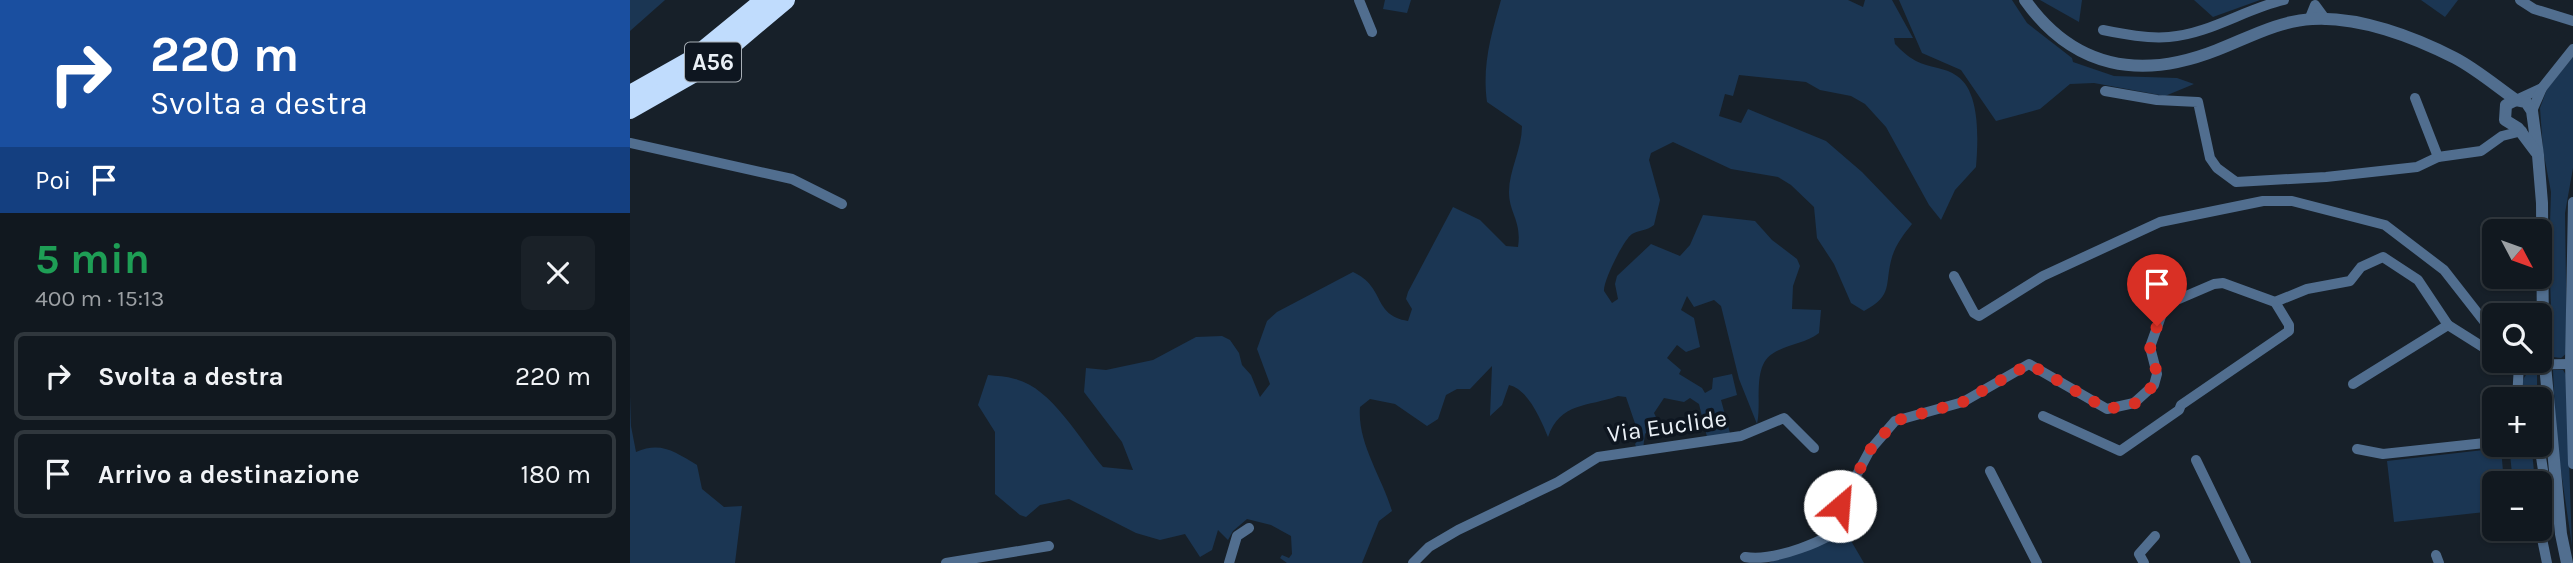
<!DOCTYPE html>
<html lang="it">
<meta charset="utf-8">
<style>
:root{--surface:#11181f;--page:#1a2128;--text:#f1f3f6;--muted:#9ca0a4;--line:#30373d}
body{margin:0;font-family:Karla,sans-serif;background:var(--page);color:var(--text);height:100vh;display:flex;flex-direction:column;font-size:26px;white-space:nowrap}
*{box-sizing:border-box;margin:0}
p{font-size:23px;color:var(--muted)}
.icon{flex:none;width:38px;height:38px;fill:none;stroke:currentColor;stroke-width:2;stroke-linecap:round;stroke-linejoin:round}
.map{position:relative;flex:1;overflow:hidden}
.drawer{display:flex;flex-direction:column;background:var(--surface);width:630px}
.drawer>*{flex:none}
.top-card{background:#1a4fa0;color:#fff;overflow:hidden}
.needle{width:46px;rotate:131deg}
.tools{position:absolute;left:1852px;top:219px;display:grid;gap:14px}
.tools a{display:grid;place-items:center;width:70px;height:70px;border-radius:10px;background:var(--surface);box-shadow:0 2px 5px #0004,0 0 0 2px var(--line);font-size:35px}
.pin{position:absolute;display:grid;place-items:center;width:60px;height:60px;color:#fff;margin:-72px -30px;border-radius:50% 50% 50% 0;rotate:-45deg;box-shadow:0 0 7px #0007}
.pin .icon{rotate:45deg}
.me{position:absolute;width:77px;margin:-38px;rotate:27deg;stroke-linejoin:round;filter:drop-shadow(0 0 5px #0008)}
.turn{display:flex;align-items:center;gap:24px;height:147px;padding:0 35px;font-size:32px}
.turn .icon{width:91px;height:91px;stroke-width:2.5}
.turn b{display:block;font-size:49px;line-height:60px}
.then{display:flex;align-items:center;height:66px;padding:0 35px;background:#0003;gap:14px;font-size:26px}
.round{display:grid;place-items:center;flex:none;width:74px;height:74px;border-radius:10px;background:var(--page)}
.summary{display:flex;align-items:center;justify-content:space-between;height:119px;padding:0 35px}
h1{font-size:42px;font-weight:700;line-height:52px;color:#1e9e55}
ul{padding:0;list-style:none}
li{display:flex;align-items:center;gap:21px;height:88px;margin:0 14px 10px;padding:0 21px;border:4px solid var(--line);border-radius:10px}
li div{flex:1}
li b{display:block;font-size:26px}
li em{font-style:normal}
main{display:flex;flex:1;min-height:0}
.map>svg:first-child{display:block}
</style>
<main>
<section class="drawer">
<div class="top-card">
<div class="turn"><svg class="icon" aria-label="right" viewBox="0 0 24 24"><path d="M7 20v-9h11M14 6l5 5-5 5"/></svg><div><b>220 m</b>Svolta a destra</div></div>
<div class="then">Poi<svg class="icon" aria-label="arrive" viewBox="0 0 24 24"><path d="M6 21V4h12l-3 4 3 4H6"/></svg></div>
</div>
<div class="summary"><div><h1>5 min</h1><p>400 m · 15:13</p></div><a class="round"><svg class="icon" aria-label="close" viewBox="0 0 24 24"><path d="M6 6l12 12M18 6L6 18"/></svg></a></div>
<ul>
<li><svg class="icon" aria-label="right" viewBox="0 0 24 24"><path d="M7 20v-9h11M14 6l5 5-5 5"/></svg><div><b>Svolta a destra</b></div><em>220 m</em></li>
<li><svg class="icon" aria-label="arrive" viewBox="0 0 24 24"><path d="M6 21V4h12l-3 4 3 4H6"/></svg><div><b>Arrivo a destinazione</b></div><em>180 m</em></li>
</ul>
</section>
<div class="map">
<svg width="1943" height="563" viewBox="0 0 1943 563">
<rect width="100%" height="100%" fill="#172029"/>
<g fill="#1b3653">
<polygon points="0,0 35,0 0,31"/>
<polygon points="755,0 781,0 777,13 753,9"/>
<path d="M871,0H1218L1233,7L1235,0H1262L1283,38H1264L1265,44C1271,50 1278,57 1286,61C1299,68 1315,67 1327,76C1351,92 1348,142 1346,167L1325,190L1311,220L1299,205L1256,127L1235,104L1221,96L1190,90L1176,82L1109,75L1103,96L1095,94L1089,116L1111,123L1118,109L1196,141L1232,172L1282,224C1274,234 1266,244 1262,257C1254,285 1264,295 1234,311L1221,303L1204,264L1187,238L1184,207L1161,185L1148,177L1101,169L1043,142L1021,153L1019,160L1030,200L1024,225C1016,231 1009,230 1002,234C994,239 973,281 974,291L982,303L988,299L985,284L987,276L1021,244L1050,256L1060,245L1073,215L1125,221L1142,240L1167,259L1170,266L1163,286L1162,309L1191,310L1189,333C1175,344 1156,344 1142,354C1122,367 1132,404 1127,424L1109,379L1091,306L1084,300L1064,307L1057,296L1051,310L1064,318L1070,347L1056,352L1047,345L1037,358L1051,370L1049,374L1072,388L1075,393L1082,389L1083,378L1102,374L1107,395L1091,400L1100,433L1077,437L1069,404L1060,398L1054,402L1034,398L1024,413L1027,419L1015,434L1013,449H1007L1005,444L1010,438L996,397L988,396C958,407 930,402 918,437C911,420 898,389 879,385L872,405L860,416L862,366L840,389H827L816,395L808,419L797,426L765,404L740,399L730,407C727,443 752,477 762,511L749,521L732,563H657L650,558L652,555L659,558L662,554L661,536L641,525L617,519L603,531L598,540L588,530L582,550L570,557L555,534L530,540L506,533L439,499L410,505L396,517L390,515L365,494V432L348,405L358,375C367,376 376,376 385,379C421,387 450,440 473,467L503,470L492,442L454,392L456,368L476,370L523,360L566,337L592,336L600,340L609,353L612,365L621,375L630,397L640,384L627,349L637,321L647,312L723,272C756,287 742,315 778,321L782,309L776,299L778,292L823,207L850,220L876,246L888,247C892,221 879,213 879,192C879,170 892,149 892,126L857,102C852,66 861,35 871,0Z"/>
<polygon points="1269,0 1382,0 1397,23 1442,58 1443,62 1484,76 1547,78 1564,84 1535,96 1464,83 1440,84 1410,109 1366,121 1331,70 1292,53"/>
<polygon points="1410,0 1452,0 1449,22"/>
<polygon points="1564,0 1630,0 1583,17"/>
<polygon points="1791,0 1828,0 1815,17"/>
<polygon points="1943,57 1943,168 1935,213 1937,353 1931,358 1923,357 1919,255 1921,192 1913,150 1910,108 1917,89"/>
<path d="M1907,370V399H1892C1892,386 1890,372 1907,370Z"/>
<polygon points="1923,370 1933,370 1936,375 1942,546 1926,437"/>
<path d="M0,396L1,426L6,452C31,441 45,452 67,465L72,489L94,507L112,506L105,563H0Z"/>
<polygon points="1871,448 1874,483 1864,483 1864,511 1764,522 1757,461"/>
<polygon points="1902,451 1905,483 1883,483 1880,454"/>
<polygon points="1217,534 1234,563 1138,563"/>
</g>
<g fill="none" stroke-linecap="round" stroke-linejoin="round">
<g stroke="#516e8f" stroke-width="10">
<polyline points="729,0 742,32"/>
<polyline points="1890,0 1904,9 1943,21"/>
<polyline points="1679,20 1685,5 1696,20"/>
<path d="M1473,30C1493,34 1518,39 1539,37C1579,34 1615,9 1654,0"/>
<polyline points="1475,91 1527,100 1568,102 1580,158 1587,168 1606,182 1696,177 1787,167 1808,157"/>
<polyline points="1785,98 1808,157 1851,151 1872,136 1892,131"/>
<polyline points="1886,100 1912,88"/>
<polyline points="1902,111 1912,88 1943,49"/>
<polyline points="0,143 162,179 212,204"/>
<polyline points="1943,202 1940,364 1943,464"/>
<polyline points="1324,276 1344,313 1349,316 1413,276 1530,222 1633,201 1662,201 1755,225 1814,270 1864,334"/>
<polyline points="1878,360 1889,365 1940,364"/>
<polyline points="1723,384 1818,325 1864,354"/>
<polyline points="1887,399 1889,365"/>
<polyline points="1413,416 1490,451 1549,410 1551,405 1659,331 1659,325 1645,302"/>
<polyline points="1909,444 1918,503 1909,520"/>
<polyline points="1727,449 1753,454 1864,442"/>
<polyline points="1566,460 1616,563"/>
<polyline points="1360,471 1407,563"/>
<polyline points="1909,524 1917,563"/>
<polyline points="1806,555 1809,563"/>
<path d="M1115,557C1143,562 1200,541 1219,521V515L1210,506L1240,450L1265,421L1333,402L1399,364L1477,409L1504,403L1524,385L1527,374L1520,347L1535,305L1584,284L1593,283L1645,302L1677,289L1720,281L1731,267L1753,257L1788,280L1818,325"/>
<polyline points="316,563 419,546"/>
<polyline points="599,563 607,536 619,528"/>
<polyline points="783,563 799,547 828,530 928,482 968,457 1111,436 1154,418 1184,448"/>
<polyline points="1514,563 1509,554 1525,536"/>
</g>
<g stroke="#516e8f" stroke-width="12">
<path d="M1395,0C1444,69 1511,80 1587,50C1618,38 1648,21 1682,19C1729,16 1784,37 1825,58C1846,69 1866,86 1886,100L1896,102L1902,111L1908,155L1912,203L1913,344L1931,534L1937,563"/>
<polyline points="1886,100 1876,105 1875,120 1888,128 1906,152"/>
</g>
<g stroke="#c0dcfd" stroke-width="18">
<polyline points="0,94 62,59 134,0"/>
<polyline points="0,110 79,65 156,0"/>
</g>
</g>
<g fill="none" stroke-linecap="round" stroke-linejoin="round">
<polyline stroke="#d93025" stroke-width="12" stroke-dasharray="0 21.6" points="1210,506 1240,450 1265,421 1333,402 1399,364 1477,409 1504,404 1524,385 1527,374 1520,347 1527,326"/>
</g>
<g text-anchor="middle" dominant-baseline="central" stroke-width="7" stroke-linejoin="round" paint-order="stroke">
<rect fill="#0e1620" stroke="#a8afb6" stroke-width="2" x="55" y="42.5" width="56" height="39" rx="5"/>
<g font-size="23" font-weight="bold" fill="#eaf0f6">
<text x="83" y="62">A56</text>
</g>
<g font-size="24" fill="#eaf0f6" stroke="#0e1620">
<text transform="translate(1037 426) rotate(-8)">Via Euclide</text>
</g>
</g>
</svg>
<div class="tools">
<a><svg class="needle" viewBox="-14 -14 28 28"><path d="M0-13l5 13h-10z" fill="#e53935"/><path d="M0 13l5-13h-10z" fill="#9ca0a4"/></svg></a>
<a><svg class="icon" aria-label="search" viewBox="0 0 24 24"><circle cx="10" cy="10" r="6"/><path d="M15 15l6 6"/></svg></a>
<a>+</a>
<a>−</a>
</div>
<div class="pin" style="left:1527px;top:326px;background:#d93025"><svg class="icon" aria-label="arrive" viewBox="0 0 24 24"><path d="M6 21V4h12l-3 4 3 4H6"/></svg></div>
<svg class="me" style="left:1210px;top:506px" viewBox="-20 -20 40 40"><circle r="19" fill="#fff"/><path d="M0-13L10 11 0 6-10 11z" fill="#d93025"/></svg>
</div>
</main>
